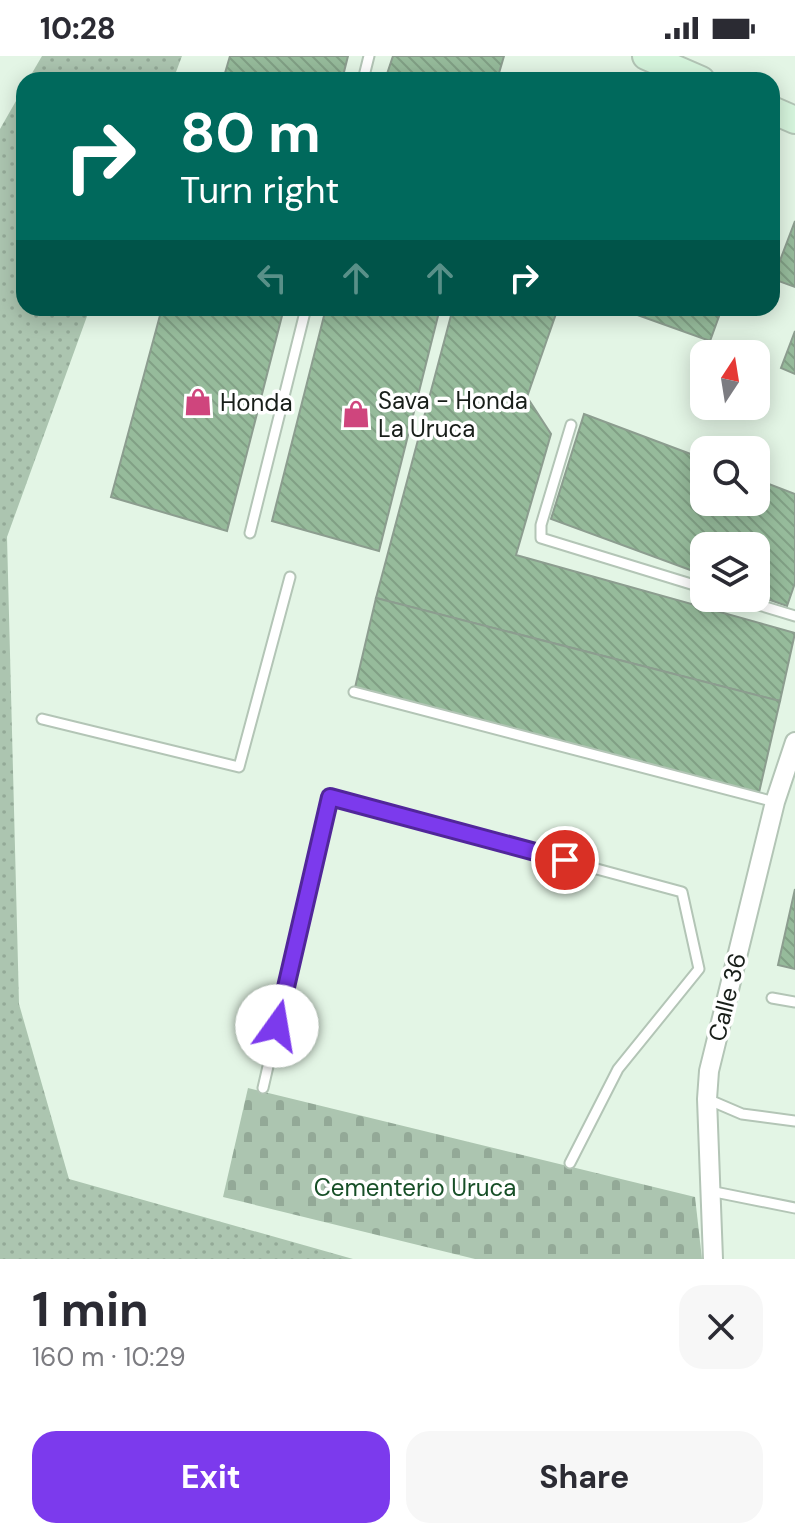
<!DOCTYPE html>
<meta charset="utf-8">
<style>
:root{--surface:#fff;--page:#f7f7f7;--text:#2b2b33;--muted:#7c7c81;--accent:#7c3aed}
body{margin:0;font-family:"DM Sans",sans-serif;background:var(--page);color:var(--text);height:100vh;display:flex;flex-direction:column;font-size:30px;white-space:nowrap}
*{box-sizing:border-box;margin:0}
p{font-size:26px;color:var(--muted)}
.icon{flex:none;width:44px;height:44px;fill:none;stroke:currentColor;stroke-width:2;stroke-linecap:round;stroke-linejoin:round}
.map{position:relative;height:1203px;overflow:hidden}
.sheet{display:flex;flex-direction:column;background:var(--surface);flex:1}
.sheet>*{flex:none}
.banner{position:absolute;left:16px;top:16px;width:764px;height:244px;border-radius:24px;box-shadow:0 4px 20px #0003;background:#00695c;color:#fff;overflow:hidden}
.needle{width:52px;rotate:12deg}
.tools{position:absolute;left:690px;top:284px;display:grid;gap:16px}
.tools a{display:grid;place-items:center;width:80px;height:80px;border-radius:16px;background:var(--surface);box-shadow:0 4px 20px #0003;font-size:40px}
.pin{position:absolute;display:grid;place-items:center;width:68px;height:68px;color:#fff;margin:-34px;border:4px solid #fff;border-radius:50%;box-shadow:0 2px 8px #0007}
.me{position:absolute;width:88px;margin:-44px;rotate:13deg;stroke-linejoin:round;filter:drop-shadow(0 0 6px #0008)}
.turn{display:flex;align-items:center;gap:28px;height:168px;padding:0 32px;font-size:36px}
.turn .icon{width:104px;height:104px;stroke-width:2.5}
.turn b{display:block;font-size:56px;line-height:68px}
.lanes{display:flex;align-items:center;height:76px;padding:0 32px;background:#0003;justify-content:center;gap:40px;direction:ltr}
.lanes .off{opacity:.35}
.round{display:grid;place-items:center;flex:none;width:84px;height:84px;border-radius:24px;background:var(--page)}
.overview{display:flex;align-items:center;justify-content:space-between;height:136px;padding:0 32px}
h1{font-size:48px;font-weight:700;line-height:60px}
.cta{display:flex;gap:16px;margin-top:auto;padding:16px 32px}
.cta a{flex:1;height:92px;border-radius:24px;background:var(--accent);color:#fff;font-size:32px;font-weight:700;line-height:92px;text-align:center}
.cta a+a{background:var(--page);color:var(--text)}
.status{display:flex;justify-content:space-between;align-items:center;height:56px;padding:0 40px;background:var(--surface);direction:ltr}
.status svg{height:22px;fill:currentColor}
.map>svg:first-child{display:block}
</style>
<div class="status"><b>10:28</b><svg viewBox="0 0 49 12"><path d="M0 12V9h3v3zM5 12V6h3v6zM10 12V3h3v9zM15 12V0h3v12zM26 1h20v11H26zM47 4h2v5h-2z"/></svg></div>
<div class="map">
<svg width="795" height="1203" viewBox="0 0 795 1203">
<defs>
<pattern id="grass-dots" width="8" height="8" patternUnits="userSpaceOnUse" patternTransform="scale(2)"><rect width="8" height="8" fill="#acc5b0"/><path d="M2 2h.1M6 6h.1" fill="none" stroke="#93a997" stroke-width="1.8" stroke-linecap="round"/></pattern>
<pattern id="cemetery-stones" width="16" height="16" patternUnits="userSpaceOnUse" patternTransform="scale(2)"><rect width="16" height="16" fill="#acc5b0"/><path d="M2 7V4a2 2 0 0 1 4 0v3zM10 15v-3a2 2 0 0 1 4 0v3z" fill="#93a997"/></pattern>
<pattern id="building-back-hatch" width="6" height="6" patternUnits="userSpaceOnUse" patternTransform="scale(2)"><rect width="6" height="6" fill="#96bb9b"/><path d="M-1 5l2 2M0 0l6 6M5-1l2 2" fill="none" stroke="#81a085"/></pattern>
</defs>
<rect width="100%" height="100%" fill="#e3f5e5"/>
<g fill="url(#grass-dots)">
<polygon points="42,0 182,0 173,24 28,24"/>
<polygon points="24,31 24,252 90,252 7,481 19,948 69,1123 353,1203 0,1203 0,73"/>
</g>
<polygon fill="url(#cemetery-stones)" points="248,1032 695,1141 702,1203 475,1203 223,1141"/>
<g fill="url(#building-back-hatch)" stroke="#8c9d8f" stroke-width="2">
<polygon points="230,0 348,0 342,24 223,24"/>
<polygon points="393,0 504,0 497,24 385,24"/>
<polygon points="795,165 795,231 773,223"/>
<polygon points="162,252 284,252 227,475 111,441"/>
<polygon points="326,252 440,252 379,495 272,465"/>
<polygon points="453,252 558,252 527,341 551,378 516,499 795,577 780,645 376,542"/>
<polygon points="618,252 722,252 710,285"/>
<polygon points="795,275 795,318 781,312"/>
<polygon points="584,358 704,403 704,446 756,446 756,423 795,438 795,527 787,550 756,539 756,490 704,490 704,519 551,463"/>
<polygon points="376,542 780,645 758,741 354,636"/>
<polygon points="795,833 795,913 778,909"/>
</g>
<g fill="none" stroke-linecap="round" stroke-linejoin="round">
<defs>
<g id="lane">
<polyline points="363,24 369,0"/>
<polyline points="571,369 541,469 541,482 704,532"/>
<polyline points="250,477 306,252"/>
<polyline points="736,542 795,560"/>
<polyline points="354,636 775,746"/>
<polyline points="42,663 239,711 290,521"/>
<polyline points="772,942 795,946"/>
<polyline points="263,1032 330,741 682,836 699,913 618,1013 570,1107"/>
<polyline points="707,1043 742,1058 795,1065"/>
<polyline points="710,1135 795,1152"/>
</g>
<polyline id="street" points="713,1203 707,1043 709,1015 775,746 795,686"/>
<g id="secondary">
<polyline points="646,0 701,24"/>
<polyline points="772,54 795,64"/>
</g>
</defs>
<use href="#lane" stroke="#b3c5b6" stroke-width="13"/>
<use href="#street" stroke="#b3c5b6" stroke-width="22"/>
<use href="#secondary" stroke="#b3c5b6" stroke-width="30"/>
<use href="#lane" stroke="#fff" stroke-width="9"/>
<use href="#street" stroke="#fff" stroke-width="18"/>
<use href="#secondary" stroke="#d6f5dd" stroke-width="26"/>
</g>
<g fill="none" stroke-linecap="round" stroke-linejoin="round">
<defs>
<polyline id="route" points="277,970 330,741 565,804"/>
</defs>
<use href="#route" stroke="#51269a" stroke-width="20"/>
<use href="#route" stroke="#7c3aed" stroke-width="14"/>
</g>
<defs>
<symbol id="shop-bare" viewBox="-9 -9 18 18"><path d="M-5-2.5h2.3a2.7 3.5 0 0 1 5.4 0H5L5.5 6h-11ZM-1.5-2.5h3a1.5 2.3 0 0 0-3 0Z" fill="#cf457d" stroke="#fff" stroke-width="2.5" paint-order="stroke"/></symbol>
</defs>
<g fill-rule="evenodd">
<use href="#shop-bare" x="178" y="326" width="40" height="40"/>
<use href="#shop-bare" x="336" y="338" width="40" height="40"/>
</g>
<g text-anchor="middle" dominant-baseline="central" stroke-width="7" stroke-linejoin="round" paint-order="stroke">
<g font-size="24" fill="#181e19" stroke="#fff" text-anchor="start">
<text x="378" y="344">Sava - Honda<tspan x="378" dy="28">La Uruca</tspan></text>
<text x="220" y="346">Honda</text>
</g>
<g font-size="24" fill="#181e19" stroke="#fff">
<text transform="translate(727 941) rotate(-76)">Calle 36</text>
</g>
<g font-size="24" fill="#174f27" stroke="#fff">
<text x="415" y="1131">Cementerio Uruca</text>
</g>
</g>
</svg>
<div class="tools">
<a><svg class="needle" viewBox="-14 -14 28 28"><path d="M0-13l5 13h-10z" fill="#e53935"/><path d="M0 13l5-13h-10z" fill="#7c7c81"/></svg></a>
<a><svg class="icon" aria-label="search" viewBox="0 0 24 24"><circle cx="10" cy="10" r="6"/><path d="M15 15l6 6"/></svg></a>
<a><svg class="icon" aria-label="layers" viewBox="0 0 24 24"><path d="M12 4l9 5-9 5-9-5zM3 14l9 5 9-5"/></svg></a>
</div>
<div class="pin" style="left:565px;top:804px;background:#d93025"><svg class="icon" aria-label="arrive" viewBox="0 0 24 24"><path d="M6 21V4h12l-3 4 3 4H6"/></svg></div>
<svg class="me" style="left:277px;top:970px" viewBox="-20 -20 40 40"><circle r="19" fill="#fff"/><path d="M0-13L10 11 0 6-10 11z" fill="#7c3aed"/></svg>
<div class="banner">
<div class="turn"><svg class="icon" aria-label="right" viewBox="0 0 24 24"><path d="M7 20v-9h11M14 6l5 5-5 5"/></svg><div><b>80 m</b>Turn right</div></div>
<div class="lanes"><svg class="icon off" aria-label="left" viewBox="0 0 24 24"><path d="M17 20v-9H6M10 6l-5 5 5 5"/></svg><svg class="icon off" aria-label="ahead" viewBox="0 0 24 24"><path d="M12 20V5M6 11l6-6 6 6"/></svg><svg class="icon off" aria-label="ahead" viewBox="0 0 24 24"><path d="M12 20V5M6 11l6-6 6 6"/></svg><svg class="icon" aria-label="right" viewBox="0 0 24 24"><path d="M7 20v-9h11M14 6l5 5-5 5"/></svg></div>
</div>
</div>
<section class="sheet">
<div class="overview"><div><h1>1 min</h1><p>160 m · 10:29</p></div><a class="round"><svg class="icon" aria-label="close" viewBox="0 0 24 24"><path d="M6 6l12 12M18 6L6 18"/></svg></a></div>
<div class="cta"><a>Exit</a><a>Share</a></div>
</section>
